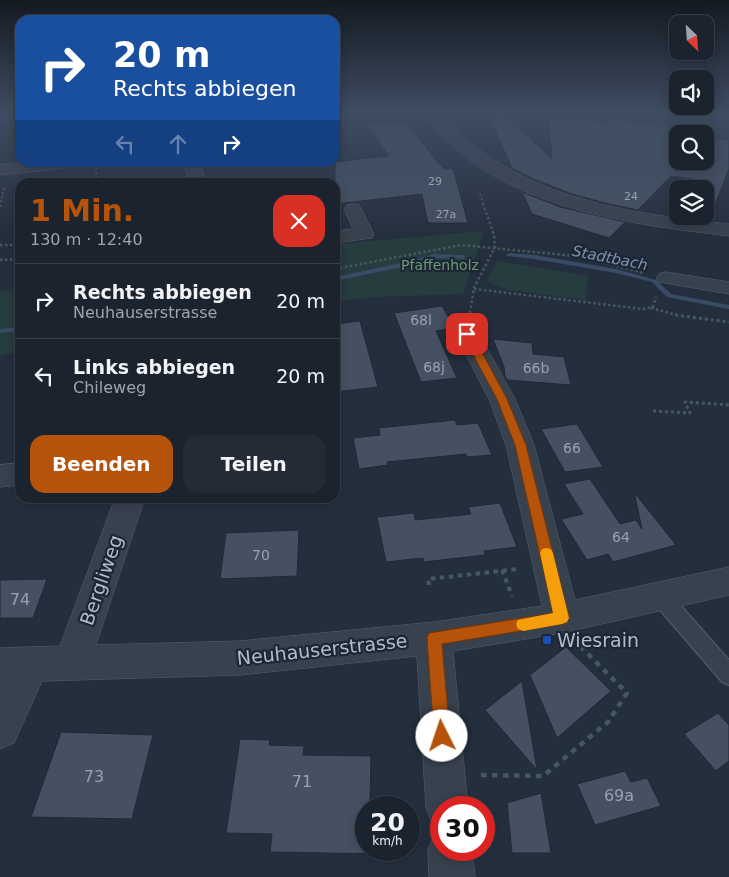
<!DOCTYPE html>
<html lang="de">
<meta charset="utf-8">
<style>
:root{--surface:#1b232e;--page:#242b36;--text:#f1f3f6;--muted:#a0a4aa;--line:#39404a;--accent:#b45309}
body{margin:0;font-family:"DejaVu Sans",sans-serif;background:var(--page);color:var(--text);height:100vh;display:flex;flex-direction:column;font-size:19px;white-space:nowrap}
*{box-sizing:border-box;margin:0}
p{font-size:16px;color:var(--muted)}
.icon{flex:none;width:28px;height:28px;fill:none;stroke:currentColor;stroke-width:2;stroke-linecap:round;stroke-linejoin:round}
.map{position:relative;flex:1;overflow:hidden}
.details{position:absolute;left:15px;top:178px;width:325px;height:325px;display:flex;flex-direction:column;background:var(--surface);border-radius:15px;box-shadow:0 2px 12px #0003,0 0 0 1px var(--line)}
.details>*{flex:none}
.hud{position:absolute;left:15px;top:15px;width:325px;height:152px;border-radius:15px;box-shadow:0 2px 12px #0003,0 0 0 1px var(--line);background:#1a4fa0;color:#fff;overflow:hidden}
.needle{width:32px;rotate:155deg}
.fabs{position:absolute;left:669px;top:15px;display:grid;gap:10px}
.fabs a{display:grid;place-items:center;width:45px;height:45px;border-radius:10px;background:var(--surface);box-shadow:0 2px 12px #0003,0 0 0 1px var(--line);font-size:25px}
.speed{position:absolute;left:355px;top:796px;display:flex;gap:10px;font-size:25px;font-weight:700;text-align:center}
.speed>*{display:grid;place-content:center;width:65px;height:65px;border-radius:50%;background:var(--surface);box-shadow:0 2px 12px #0003,0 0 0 1px var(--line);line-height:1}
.speed small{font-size:12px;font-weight:400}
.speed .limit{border:8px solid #d22;background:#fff;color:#111}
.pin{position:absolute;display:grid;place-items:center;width:42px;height:42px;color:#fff;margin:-21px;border-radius:10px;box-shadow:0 2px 8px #0006}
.me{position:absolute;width:55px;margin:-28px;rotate:356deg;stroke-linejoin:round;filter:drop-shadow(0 0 4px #0008)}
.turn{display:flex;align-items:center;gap:18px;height:105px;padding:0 15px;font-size:22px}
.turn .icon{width:65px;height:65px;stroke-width:2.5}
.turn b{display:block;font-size:35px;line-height:42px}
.lanes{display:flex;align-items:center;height:48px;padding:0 15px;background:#0003;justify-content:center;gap:25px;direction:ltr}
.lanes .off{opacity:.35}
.round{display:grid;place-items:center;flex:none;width:52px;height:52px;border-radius:15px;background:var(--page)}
.headline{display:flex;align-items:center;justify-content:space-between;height:85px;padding:0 15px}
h1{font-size:30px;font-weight:700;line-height:38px;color:var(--accent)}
.action{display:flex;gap:10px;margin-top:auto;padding:10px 15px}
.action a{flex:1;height:58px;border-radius:15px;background:var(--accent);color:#fff;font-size:20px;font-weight:700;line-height:58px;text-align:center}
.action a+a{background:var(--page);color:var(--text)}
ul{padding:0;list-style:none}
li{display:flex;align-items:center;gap:15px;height:75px;padding:0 15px;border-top:1px solid var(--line)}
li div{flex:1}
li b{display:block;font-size:19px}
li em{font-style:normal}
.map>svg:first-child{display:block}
</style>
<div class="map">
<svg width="729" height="877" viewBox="0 0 729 877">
<rect width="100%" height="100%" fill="#242f3e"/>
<g fill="#263c3f">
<polygon points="484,231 463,294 375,297 335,302 335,244"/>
<polygon points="497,261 588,276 586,300 508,290 486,281"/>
<polygon points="20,286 20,351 0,356 0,292"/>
</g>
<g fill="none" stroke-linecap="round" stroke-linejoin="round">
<g fill="#394c67" fill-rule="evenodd">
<polygon points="509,253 534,255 616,269 656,280 671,294 729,305 729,309 667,297 652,282 616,273 534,259 507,256 506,255"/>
<polygon points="434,254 463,255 466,257 463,259 434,258 411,265 335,281 335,277 410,261"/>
<polygon points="20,327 20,331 0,333 0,329"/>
</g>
</g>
<g fill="#455162" stroke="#1f2835">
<polygon points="487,112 502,112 552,159 549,118 609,122 610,119 677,127 683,112 712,112 705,134 678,134 678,161 705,161 705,137 729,140 729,169 709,220 705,219 705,181 671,176 638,210 609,204 572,194 536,180 512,168"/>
<polygon points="404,121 444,169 453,168 468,223 428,223 422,194 335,204 335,162 389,156 367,124"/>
<polygon points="522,192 560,207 625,222 609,238 532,214"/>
<polygon points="442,306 455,328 436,331 457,378 421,382 394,313"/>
<polygon points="360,321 378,387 335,392 335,324"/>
<polygon points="493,339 532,343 533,354 564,357 571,385 507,380 505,376 504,367"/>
<polygon points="455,420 457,425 478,423 492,455 467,457 466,454 387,462 388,465 359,469 353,438 380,435 379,428"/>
<polygon points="577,424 603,467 565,472 541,429"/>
<polygon points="590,479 620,524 636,520 642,529 634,492 676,545 613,562 608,554 587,560 561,519 583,514 564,484"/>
<polygon points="500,503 517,547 484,551 485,555 424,562 423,558 386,562 377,517 414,513 415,520 471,514 468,507"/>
<polygon points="299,530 297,576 220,579 226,533"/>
<polygon points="47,579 33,618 0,618 0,580"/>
<polygon points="566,647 611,691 557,738 530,675"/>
<polygon points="522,681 537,770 485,710"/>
<polygon points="718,713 729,725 729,761 716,771 684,734"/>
<polygon points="61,732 153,735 132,819 31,817"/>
<polygon points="240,739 270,740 269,745 304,746 303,755 371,756 370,806 379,808 366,808 366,850 379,850 379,854 270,852 272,834 226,833"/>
<polygon points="625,771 631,782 647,778 661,806 595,825 577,784"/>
<polygon points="541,793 551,853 512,853 507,803"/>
</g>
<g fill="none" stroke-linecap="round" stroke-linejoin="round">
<defs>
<polygon id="service" points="661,589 668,591 729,660 729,685 722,682 654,603 652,597 654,591"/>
<g id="minor">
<path d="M422,112H437C517,198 618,212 729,224V236C622,223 490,207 422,112Z"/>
<polygon points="25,162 82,162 80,165 74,167 0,175 0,165"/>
<polygon points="184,162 200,162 205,182 189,182"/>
<polygon points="353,204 359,205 374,234 372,238 335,243 335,231 353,229 344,209 347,205"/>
<polygon points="666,272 729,282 729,294 659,282 656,278 659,274"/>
<polygon points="467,327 475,329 479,334 515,399 534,445 575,600 729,567 729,595 562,633 453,651 468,808 441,808 441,827 432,823 426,808 417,656 240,675 42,681 14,743 0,749 0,687 3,682 0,682 0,648 60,646 115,498 145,498 96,645 240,641 434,622 542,606 506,445 489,399 455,334 459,329"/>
<polygon points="20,463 20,485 0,487 0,465"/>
<polygon points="441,831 441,850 472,850 475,877 429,877 428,850 434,834"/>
</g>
</defs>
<use href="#service" stroke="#565f6c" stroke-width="2"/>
<use href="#minor" stroke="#565f6c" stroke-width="1"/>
<g stroke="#44595c" stroke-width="2" stroke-dasharray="2 2" stroke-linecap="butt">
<polyline points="2,116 20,112"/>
<polyline points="0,122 20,121"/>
<polyline points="512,135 512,131 519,129 522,125 514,112"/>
<polyline points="96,168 97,182"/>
<polyline points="480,194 483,202"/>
<polyline points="1,202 4,188"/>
</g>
<g stroke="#44595c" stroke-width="2.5" stroke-dasharray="2.5 2.5" stroke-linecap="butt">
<polyline points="0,207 1,201"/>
<polyline points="0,245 20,245"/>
<polyline points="0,260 20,259"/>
<polyline points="335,269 461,245 576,256 644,273"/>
<polyline points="474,289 643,309 653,307 656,297"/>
<polyline points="651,308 680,316"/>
<polyline points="470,313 474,288 495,247 494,235 482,201"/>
</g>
<g stroke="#44595c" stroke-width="3" stroke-dasharray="3 3" stroke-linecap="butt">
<polyline points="675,315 729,322"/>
<polyline points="653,411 690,413 685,402 729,405"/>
</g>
<g stroke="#44595c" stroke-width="4" stroke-dasharray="4.5 4.5" stroke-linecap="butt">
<polyline points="502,570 512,596"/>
<polyline points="429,585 428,579 519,569"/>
</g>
<polyline stroke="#44595c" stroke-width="4.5" stroke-dasharray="5.5 5.5" stroke-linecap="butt" points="481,775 543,776 608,722 627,693 578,644"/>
<use href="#service" fill="#38414e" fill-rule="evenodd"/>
<use href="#minor" fill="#38414e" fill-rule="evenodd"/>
</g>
<linearGradient id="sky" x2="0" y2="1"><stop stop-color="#141a22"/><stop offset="0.48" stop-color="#3f4d63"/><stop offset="1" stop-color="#3f4d63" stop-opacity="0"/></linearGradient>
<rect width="729" height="235" fill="url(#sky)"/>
<polygon fill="#b45309" stroke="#753606" points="467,331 472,334 507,399 526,445 569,618 567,622 562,624 442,644 450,736 448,741 442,744 436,741 434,736 427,638 429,633 553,613 515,445 497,399 462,334"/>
<polygon fill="#f59e0b" points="546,548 551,549 553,553 569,618 567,622 562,624 523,631 518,629 516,624 518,620 553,613 540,553 542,549"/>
<rect fill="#1a4fb4" stroke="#1d2633" stroke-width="2" x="542" y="635" width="10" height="10" rx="2.5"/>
<g text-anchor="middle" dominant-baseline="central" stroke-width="4.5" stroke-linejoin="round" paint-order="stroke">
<g font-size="11" fill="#98a1af">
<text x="435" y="181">29</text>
<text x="631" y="196">24</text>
<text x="446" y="214">27a</text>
</g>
<g font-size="14" fill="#6b9a76" stroke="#1d2633">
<text x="440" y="265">Pfaffenholz</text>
</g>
<g font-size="14" fill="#98a1af">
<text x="421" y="320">68l</text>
<text x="434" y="367">68j</text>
<text x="536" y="368">66b</text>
<text x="572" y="448">66</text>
<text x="621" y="537">64</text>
<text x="261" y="555">70</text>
</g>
<g font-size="15" font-style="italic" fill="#7c92b1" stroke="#1d2633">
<text transform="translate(610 258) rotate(11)">Stadtbach</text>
</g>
<g font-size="16" fill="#98a1af">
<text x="20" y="599">74</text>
<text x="94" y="776">73</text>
<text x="302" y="781">71</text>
<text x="619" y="795">69a</text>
</g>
<g font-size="19" fill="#b4bcc9" stroke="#1d2633">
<text transform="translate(101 580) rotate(-71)">Bergliweg</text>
<text transform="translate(322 649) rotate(-6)">Neuhauserstrasse</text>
</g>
<g font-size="19" fill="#b4bcc9" stroke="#1d2633" text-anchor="start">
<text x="557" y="640">Wiesrain</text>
</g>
</g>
</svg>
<div class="fabs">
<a><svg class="needle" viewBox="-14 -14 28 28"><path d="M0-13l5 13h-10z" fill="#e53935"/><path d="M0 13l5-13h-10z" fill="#a0a4aa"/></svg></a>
<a><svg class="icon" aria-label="sound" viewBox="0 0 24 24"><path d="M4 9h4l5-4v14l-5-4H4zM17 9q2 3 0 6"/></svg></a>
<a><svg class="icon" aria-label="search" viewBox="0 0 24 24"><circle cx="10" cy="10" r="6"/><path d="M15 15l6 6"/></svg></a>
<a><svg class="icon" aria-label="layers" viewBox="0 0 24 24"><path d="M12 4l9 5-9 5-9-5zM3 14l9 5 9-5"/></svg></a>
</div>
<div class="speed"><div>20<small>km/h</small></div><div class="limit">30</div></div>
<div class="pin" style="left:467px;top:334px;background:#d93025"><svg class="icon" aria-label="arrive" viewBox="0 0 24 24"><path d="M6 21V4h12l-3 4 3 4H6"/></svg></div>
<svg class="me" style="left:442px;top:736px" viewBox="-20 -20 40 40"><circle r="19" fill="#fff"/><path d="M0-13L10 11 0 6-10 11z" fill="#b45309"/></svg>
<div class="hud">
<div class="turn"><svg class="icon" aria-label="right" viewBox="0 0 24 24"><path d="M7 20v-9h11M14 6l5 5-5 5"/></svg><div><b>20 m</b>Rechts abbiegen</div></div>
<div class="lanes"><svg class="icon off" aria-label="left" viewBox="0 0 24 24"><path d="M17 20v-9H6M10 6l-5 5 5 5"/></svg><svg class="icon off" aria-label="ahead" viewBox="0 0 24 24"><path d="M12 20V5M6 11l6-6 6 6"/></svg><svg class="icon" aria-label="right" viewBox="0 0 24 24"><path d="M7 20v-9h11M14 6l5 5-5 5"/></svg></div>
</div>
<section class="details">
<div class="headline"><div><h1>1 Min.</h1><p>130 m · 12:40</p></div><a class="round" style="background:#d93025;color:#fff"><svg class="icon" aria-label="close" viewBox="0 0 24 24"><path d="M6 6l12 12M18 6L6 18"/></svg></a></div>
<ul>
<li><svg class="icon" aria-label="right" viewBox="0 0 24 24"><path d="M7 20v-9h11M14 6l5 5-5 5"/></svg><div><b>Rechts abbiegen</b><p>Neuhauserstrasse</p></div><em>20 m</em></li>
<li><svg class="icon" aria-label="left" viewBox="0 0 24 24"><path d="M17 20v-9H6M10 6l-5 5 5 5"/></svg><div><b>Links abbiegen</b><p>Chileweg</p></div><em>20 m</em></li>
</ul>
<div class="action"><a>Beenden</a><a>Teilen</a></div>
</section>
</div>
